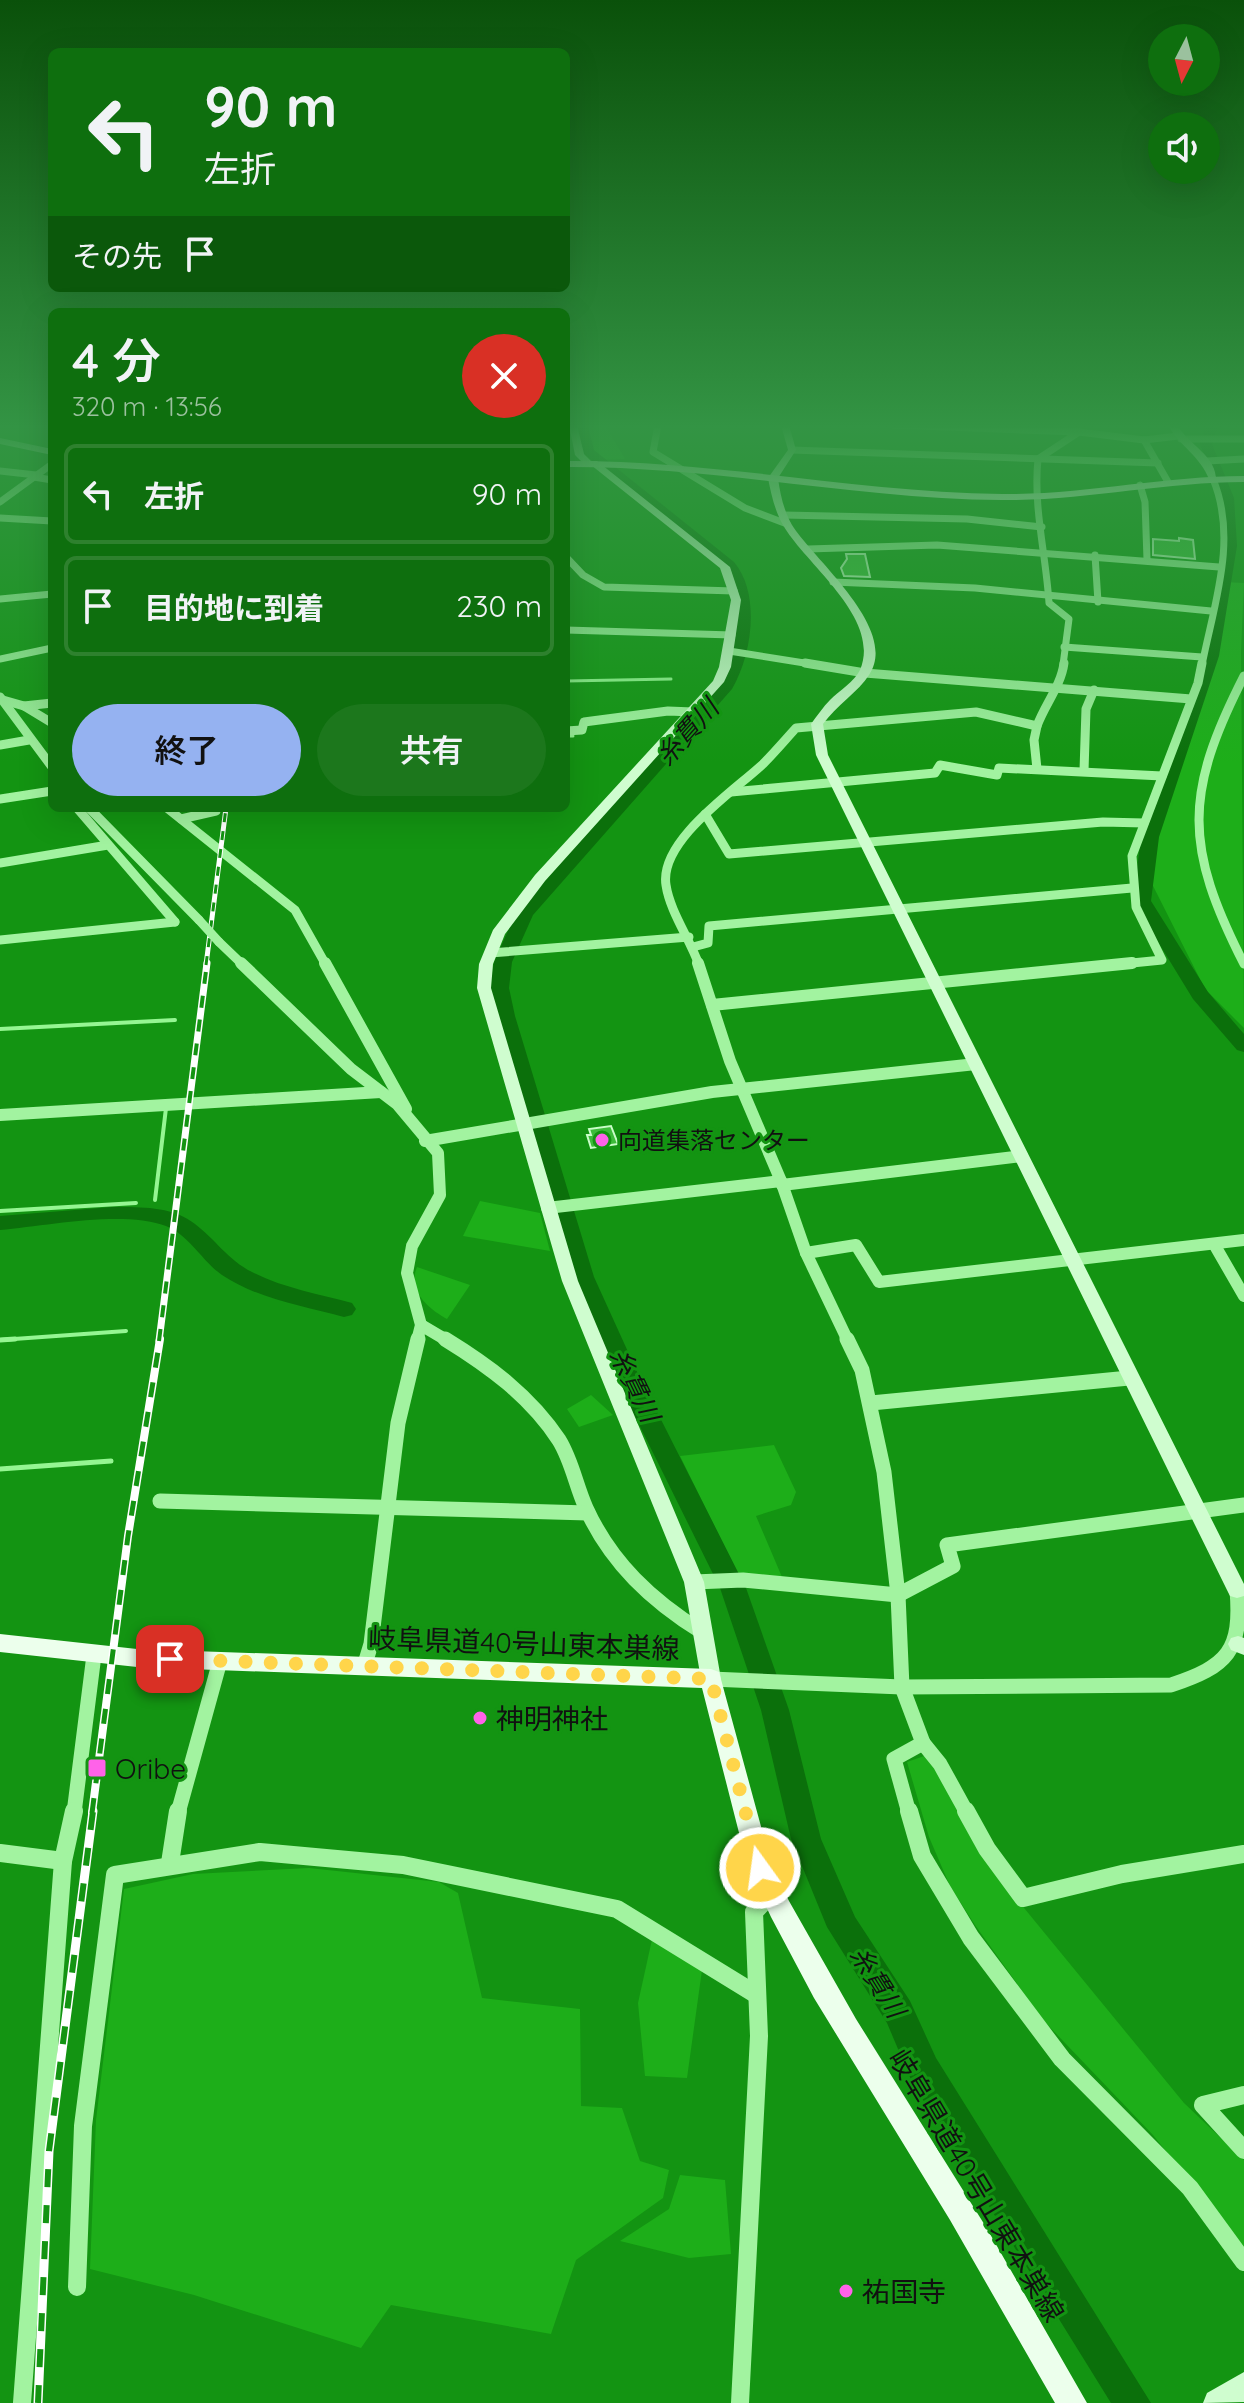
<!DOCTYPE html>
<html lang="ja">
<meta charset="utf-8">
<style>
:root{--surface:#0e6f0e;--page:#1c771c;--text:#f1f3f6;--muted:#9bc19e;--line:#2e812e;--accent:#95b2f1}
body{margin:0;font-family:Quicksand,"Noto Sans JP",sans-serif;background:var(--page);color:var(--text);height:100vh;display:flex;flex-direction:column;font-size:30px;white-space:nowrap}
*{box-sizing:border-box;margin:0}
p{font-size:26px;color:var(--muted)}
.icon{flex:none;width:44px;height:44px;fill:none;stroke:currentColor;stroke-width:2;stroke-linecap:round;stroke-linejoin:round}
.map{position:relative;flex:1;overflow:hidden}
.side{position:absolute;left:48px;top:308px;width:522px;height:504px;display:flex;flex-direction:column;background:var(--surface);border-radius:12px;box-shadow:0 8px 32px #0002}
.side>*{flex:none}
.banner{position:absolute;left:48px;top:48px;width:522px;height:244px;border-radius:12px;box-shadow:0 8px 32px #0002;background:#0e6f0e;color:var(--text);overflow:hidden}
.needle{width:52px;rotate:186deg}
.controls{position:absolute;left:1148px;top:24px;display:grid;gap:16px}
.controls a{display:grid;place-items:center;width:72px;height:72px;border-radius:50%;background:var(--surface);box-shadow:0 8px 32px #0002;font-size:40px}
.pin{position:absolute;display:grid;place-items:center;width:68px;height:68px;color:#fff;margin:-34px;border-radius:16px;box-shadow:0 4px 12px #0006}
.me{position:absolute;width:88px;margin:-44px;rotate:346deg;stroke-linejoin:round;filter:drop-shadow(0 0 6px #0008)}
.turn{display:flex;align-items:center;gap:28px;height:168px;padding:0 24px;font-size:36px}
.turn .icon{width:104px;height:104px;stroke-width:2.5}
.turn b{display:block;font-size:56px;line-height:68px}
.then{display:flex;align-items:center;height:76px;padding:0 24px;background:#0003;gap:16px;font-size:30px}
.round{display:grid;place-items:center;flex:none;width:84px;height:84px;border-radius:42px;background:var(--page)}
.headline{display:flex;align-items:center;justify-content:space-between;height:136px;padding:0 24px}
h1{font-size:48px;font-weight:600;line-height:60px}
.button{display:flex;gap:16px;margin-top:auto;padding:16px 24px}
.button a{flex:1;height:92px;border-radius:48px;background:var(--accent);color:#111;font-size:32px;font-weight:600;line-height:92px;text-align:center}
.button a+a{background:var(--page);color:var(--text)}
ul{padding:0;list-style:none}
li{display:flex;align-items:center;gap:24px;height:100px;margin:0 16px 12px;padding:0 8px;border:4px solid var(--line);border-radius:12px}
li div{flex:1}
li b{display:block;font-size:30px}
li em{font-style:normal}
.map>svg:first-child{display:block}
</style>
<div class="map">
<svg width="1244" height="2403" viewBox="0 0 1244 2403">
<rect width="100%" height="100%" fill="#139412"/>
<g fill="#1dae19">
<polygon points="578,425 605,425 625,459 593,460 583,450"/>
<polygon points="1224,582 1244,583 1241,651 1244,1028 1205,989 1145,870 1171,777 1218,646 1213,644"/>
<polygon points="480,1201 540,1213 550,1251 463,1236"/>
<path d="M417,1267L470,1285L447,1319C429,1309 407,1291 417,1267Z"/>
<polygon points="591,1395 613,1415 579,1427 567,1409"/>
<polygon points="774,1445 796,1492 791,1505 756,1516 782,1577 739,1576 680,1456"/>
<polygon points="927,1755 1020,1903 1184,2103 1244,2160 1244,2249 1153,2135 1043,2020 975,1925 950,1886 929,1837 907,1762"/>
<polygon points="309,1868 439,1882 458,1893 482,1998 580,2009 581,2106 622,2108 640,2161 669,2170 663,2198 576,2260 551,2334 391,2305 361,2348 194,2295 90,2269 96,2120 124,1889 193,1874"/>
<polygon points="653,1935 702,1970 687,2078 645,2076 638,2003"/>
<polygon points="680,2175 725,2180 731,2254 689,2258 620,2241 669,2209"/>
</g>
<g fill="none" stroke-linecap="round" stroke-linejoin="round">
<g stroke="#95f692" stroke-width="3">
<polyline points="566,681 671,679"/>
<polyline points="566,736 573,736"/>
</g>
<g stroke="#95f692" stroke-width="4">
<polyline points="0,1029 175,1020"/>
<polyline points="155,1200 166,1108"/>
<polyline points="0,1211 136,1203"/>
<polyline points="0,1340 126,1331"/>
</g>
<g stroke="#95f692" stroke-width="5">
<polyline points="0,1340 15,1339"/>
<polyline points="0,1469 111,1461"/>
</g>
<g fill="#0b700b" fill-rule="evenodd">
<path d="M576,425H588L594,450L734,562C761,594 752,655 732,689L533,915L512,962L509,988L515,1016L594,1277L639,1376L746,1588L789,1710L821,1839L855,1917L910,2001L936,2058L1151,2403H1111L912,2082L887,2023L827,1927L791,1839L761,1710L720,1588L615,1376L572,1277L495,1016L489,988L494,962L516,913L720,685L735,618V591L728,572L584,454Z"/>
<polygon points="1206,425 1218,425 1212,444 1234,498 1237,546 1219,656 1159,837 1151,901 1208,992 1244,1034 1244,1052 1237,1050 1193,999 1133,901 1141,837 1203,656 1223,546 1222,498 1200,444"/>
<path d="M112,1207C139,1207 173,1206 195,1224C215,1239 228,1260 252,1272C283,1288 319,1294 352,1303L356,1309L352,1315L344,1317C303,1306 258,1299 222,1275C202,1261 189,1235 166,1226C122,1210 47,1226 0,1230V1216Z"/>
</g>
</g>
<g fill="#3dbc3a" stroke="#c9fdc8" stroke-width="2">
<polygon points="1179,538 1193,540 1195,559 1153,555 1153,539 1179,541"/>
<polygon points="846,554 865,554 870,577 844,576 841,568 847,559"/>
<polygon points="611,1126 618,1144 591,1148 587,1135 591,1135 589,1129"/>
</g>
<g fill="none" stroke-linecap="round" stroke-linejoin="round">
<g stroke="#a2f3a0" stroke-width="7">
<polyline points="658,425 653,452 745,508 787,524"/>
<polyline points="893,425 1079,432 1144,440 1178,436"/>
<polyline points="1181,439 1244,439"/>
<polyline points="1144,440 1168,482"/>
<polyline points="792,450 1158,463"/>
<polyline points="1038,459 1079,432"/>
<path d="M1038,459C1033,507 1046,555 1049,603L1069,619L1063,665"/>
<polyline points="1207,461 1244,459"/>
<polyline points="0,471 36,475"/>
<polyline points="34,477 52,480"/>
<polyline points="1140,485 1145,502 1147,559"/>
<polyline points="0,502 52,464"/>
<polyline points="784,515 967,519 1042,527"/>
<polyline points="0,518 52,521"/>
<polyline points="808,549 937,545 1219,567"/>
<polyline points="1095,555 1098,602"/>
<polyline points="566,557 583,575 604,587 734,591"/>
<polyline points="833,582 975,588 1211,611"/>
<polyline points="0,599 52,594"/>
<polyline points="566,630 732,635"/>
<polyline points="1064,647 1202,657"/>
<polyline points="729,651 817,665"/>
<polyline points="0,659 52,648"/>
<path d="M1202,665C1214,604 1238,539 1213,479"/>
</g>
<g stroke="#a2f3a0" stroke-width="9">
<polyline points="805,663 865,673 1191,699"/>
<path d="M1244,676C1184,794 1184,846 1244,964"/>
<polyline points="0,697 52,767"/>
<polyline points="3,700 24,706 52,723"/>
<polyline points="24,706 52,703"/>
<path d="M1037,726C1045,704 1061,686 1064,663"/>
<polyline points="566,731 582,730 584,722 668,711 693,712"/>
<polyline points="0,745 29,740"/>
<polyline points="1084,771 1086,709 1094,690"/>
<polyline points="731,792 935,773 940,765 997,775 999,768 1162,776"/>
<polyline points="0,799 52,791"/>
<polyline points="77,808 175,922"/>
<polyline points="89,808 199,920"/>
<polyline points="167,808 295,910 326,965"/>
<polyline points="705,814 729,854 1103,822 1144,823"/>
<polyline points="181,819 216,811 216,808"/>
<polyline points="0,863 108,845"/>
<polyline points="0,940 175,922"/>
<polyline points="219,942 243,965"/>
<polyline points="693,947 708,943 709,926 1132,888"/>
<polyline points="490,953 689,937"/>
<path d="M699,965C690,939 670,912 666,885C659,841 734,791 763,764C774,753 785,740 796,728L976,712L1037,726L1034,740L1037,769"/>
<polyline points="1112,965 1162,960 1136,907 1132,856 1198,683 1202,663"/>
</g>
<g stroke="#a2f3a0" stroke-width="12">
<polyline points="241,963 351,1069 397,1104 438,1153 440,1195 412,1246 407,1273 421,1325 417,1341"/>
<polyline points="325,963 406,1109"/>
<polyline points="698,963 730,1061 781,1181 806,1253 848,1341"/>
<polyline points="712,1005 1132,963"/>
<polyline points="0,1115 381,1092"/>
<polyline points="425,1141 712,1092 976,1064"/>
<polyline points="782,1185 1022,1156"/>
<polyline points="547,1208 781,1181"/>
<polyline points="1214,1244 1244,1296"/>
<polyline points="806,1253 856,1245 879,1282 1244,1240"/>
<polyline points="421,1325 448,1341"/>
</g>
<g stroke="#a2f3a0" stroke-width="15">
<path d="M445,1339C489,1366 530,1396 559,1440C572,1461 576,1486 586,1508C611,1563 652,1601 702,1632"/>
<polyline points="847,1339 862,1370 884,1472 898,1595 902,1687 923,1743 894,1759 909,1813"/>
<polyline points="871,1403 1129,1378"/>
<polyline points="160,1501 588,1513"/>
<polyline points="694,1582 743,1580 898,1595 953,1566 947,1545 1244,1505"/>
<polyline points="364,1667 371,1644 398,1423 418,1339"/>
<path d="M711,1679L902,1687L1171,1685C1228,1666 1242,1651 1237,1590"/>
<polyline points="923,1743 940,1764 967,1813"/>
<polyline points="74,1813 94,1655"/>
<polyline points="178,1813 220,1661"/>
</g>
<g stroke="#a2f3a0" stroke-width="18">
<polyline points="909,1811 922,1856 971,1938 1062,2059 1190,2188 1244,2262"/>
<polyline points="966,1811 987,1849 1023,1898 1122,1874 1244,1854"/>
<polyline points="0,1853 63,1861"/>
<polyline points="170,1863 178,1811"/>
<polyline points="1244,2095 1203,2105 1244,2150"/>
<polyline points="77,2287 83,2126 115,1875 260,1852 403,1865 617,1909 757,1995"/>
<polyline points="22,2403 63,1861 74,1811"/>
<polyline points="740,2403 759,2036 754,1912 772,1893"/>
</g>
<g fill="#cffdcf" fill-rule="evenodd">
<polygon points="569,425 577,425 584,454 591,461 597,461 730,567 741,600 731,667 724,682 545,881 505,934 493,964 491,988 578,1281 704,1582 721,1679 718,1685 711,1688 704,1685 701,1679 684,1582 562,1281 477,988 479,964 493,930 535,875 713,681 719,667 731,600 720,568 591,465 585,465 575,455"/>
<path d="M781,425H789L796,450L778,478C780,494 784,511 792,525C813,559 900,629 869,675C859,691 836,706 823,724L828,755L1244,1584V1596L1237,1598L1230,1596L1227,1590L816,755L811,724C817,716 823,707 830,700C839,691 855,681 860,670C882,618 805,564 783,525C775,511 771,494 768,478L788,450Z"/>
<path d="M1168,425H1177C1189,445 1217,456 1216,481H1210C1199,454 1182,449 1168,425Z"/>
<polygon points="1238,1636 1244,1638 1244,1655 1231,1650 1228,1644 1231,1638"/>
<polygon points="1244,2372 1244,2402 1203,2403 1207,2393"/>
</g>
<g fill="#ecffec" fill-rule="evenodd">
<polygon points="0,438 52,449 52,455 0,444"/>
<path d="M566,461C713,460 856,492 1002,494C1083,495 1163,476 1244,476V482C1163,482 1083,501 1002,500C856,499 713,466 566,467Z"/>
<polygon points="0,1634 137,1649 711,1669 719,1672 772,1867 789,1901 856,2019 986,2227 1087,2403 1055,2403 950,2220 814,1998 771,1917 748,1868 702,1688 137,1667 0,1652"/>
</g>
<defs>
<polyline id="rail-far3" points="206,965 226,808"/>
<polyline id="rail-far2" points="159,1341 207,963"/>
<polyline id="rail-far1" points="92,1813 128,1536 160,1339"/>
<polyline id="rail" points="38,2403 49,2151 93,1811"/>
</defs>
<use href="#rail-far3" stroke="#fff" stroke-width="5"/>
<use href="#rail-far2" stroke="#fff" stroke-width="7"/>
<use href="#rail-far1" stroke="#fff" stroke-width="8"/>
<use href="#rail" stroke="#fff" stroke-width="9"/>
<use href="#rail-far3" stroke="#139412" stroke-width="3" stroke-dasharray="9" stroke-linecap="butt"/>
<use href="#rail-far2" stroke="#139412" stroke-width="4" stroke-dasharray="12" stroke-linecap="butt"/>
<use href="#rail-far1" stroke="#139412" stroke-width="5" stroke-dasharray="15" stroke-linecap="butt"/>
<use href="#rail" stroke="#139412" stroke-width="6" stroke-dasharray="18" stroke-linecap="butt"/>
<polyline stroke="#a2f3a0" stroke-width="9" points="199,920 219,942"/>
</g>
<linearGradient id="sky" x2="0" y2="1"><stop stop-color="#0a510a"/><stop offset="0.56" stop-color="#339444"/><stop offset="1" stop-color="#339444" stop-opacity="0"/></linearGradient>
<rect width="1244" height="762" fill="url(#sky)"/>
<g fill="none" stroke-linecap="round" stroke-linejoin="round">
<polyline stroke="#ffd54a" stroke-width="14" stroke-dasharray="0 25.2" points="170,1659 711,1679 760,1868"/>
</g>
<g fill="#ff62e9" stroke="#139412" stroke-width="3">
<circle cx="602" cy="1140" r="8"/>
<circle cx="480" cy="1718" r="8"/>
<rect x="87" y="1758" width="20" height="20" rx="4"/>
<circle cx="846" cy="2291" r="8"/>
</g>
<g text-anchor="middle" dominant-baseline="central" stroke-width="6" stroke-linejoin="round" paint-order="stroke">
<g font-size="24" fill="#111" stroke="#139412" text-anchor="start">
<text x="618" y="1140">向道集落センター</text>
</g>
<g font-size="26" font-style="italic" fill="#111" stroke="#139412">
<text transform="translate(687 732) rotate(-48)">糸貫川</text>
<text transform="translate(635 1385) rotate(64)">糸貫川</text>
<text transform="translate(878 1982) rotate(58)">糸貫川</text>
</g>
<g font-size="28" fill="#111" stroke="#139412">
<text transform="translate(524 1643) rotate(2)">岐阜県道40号山東本巣線</text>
<text transform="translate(977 2185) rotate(59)">岐阜県道40号山東本巣線</text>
</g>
<g font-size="28" fill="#111" stroke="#139412" text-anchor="start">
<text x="496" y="1718">神明神社</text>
<text x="115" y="1768">Oribe</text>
<text x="862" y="2291">祐国寺</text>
</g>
</g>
</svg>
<div class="controls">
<a><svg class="needle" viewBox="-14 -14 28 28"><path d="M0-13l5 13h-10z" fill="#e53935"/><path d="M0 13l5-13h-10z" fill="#9bc19e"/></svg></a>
<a><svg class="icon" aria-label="sound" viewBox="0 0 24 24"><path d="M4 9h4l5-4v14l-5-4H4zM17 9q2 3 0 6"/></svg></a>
</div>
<div class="pin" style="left:170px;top:1659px;background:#d93025"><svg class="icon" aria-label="arrive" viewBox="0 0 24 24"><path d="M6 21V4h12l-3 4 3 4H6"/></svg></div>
<svg class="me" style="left:760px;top:1868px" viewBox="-20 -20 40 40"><circle r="17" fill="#ffd54a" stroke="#fff" stroke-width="3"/><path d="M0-11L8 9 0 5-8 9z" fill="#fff"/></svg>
<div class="banner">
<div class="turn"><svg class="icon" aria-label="left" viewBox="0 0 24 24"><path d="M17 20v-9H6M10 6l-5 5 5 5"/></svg><div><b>90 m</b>左折</div></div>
<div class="then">その先<svg class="icon" aria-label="arrive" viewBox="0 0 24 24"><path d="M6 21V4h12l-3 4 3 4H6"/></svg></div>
</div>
<section class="side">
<div class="headline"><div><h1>4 分</h1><p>320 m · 13:56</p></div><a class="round" style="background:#d93025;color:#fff"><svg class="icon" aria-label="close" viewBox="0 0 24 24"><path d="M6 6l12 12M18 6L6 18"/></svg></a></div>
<ul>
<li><svg class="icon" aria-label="left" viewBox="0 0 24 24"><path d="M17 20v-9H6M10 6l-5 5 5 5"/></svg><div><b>左折</b></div><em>90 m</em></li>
<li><svg class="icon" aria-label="arrive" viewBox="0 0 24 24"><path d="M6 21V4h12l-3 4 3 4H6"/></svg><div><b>目的地に到着</b></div><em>230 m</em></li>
</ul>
<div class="button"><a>終了</a><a>共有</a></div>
</section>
</div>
